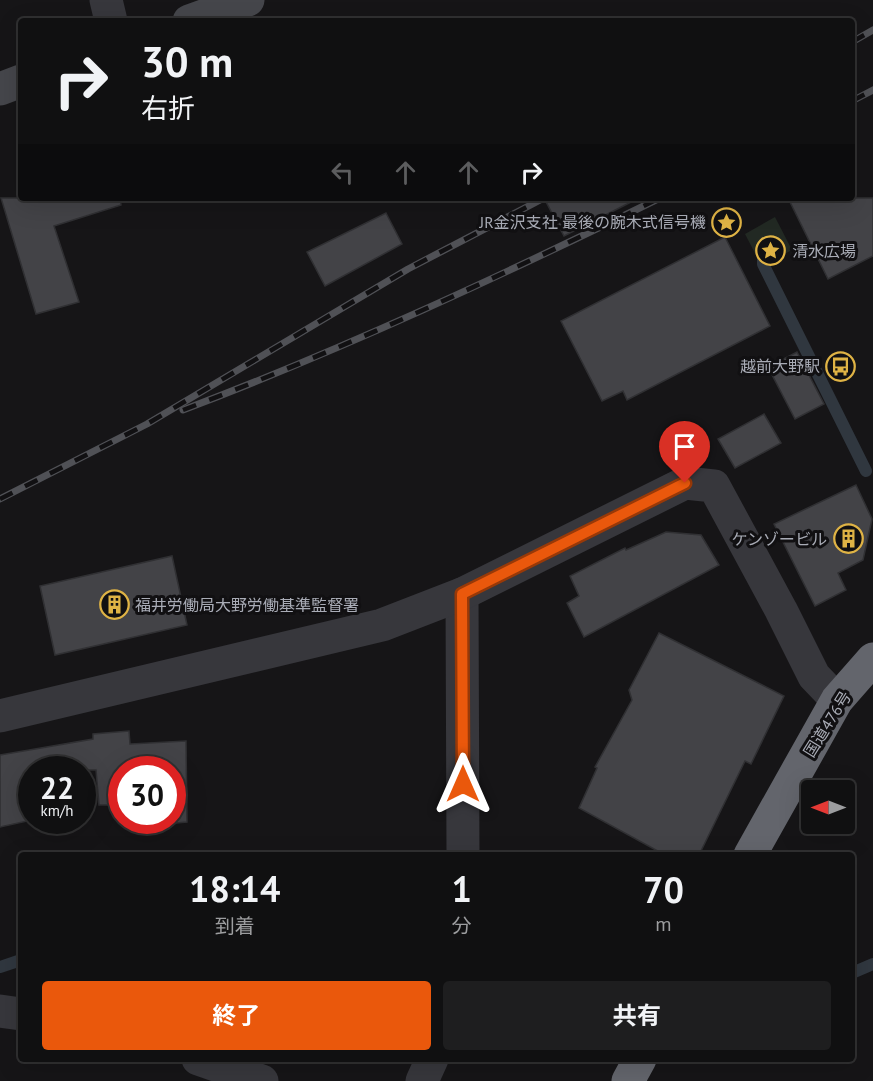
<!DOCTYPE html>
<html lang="ja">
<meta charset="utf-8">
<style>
:root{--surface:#101011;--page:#1e1e1f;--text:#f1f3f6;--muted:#9c9d9f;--line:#303031;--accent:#ea580c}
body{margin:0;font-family:"PT Sans","Noto Sans JP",sans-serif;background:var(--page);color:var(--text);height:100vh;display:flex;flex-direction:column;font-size:22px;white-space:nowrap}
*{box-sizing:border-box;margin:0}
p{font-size:20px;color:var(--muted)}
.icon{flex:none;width:33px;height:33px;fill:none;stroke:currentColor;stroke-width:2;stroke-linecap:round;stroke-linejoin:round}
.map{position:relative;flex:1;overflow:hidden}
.panel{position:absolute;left:18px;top:852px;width:837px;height:210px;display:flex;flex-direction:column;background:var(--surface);border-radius:6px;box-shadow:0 6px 24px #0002,0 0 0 2px var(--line)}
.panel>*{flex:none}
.banner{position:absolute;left:18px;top:18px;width:837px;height:183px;border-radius:6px;box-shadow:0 6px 24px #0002,0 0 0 2px var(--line);background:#101011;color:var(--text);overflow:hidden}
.needle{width:39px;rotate:270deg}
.controls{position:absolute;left:801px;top:780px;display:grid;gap:12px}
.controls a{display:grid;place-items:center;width:54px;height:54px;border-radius:6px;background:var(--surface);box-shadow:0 6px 24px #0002,0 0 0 2px var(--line);font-size:30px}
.speed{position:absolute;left:18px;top:756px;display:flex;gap:12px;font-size:30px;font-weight:700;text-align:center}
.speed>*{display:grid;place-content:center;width:78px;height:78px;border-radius:50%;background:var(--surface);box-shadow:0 6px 24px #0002,0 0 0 2px var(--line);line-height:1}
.speed small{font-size:15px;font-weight:400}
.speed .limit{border:9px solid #d22;background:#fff;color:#111}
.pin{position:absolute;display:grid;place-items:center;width:51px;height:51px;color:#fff;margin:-62px -26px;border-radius:50% 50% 50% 0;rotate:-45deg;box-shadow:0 0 6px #0007}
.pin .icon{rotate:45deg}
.me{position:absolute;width:66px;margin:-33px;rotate:0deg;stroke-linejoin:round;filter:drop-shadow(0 0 4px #0008)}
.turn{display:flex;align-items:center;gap:21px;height:126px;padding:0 24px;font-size:27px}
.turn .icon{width:78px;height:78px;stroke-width:2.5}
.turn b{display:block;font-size:42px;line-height:51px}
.lanes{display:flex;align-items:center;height:57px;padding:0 24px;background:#0003;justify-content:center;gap:30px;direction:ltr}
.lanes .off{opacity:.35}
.eta{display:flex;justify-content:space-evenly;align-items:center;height:102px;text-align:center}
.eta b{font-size:36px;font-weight:700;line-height:42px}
.primary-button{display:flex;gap:12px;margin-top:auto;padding:12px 24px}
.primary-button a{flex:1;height:69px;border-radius:6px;background:var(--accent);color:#fff;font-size:24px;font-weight:700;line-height:69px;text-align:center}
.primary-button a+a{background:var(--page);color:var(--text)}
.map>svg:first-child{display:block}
</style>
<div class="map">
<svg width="873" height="1081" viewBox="0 0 873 1081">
<rect width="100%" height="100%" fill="#161517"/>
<polygon fill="#222923" points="775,217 792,250 767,263 759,261 745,234"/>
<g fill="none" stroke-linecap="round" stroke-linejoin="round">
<g stroke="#30373f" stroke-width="12">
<polyline points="763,249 763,264 866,471"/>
<polyline points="0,967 21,960"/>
<polyline points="852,973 873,964"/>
</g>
</g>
<g fill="#434347" stroke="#303033" stroke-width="1.5">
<polygon points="1,198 120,198 121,205 54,226 79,302 36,314"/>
<polygon points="544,198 639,198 564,236"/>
<polygon points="788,198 873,198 873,256 828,279"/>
<polygon points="386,213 402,244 325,286 307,252"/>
<polygon points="725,237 770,326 627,400 623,391 602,401 561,321"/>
<polygon points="797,352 824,404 795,419 768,367"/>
<polygon points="764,414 781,443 735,468 718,439"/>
<polygon points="856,485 872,519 863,560 838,573 846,590 815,606 774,524"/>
<polygon points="666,532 701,535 719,565 584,637 567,603 579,596 570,576 625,548 626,550"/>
<polygon points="172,556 187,625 55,655 40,586"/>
<polygon points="659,633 784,696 751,764 745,761 699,855 665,855 579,808 597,768 595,767 632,700 629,690"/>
<polygon points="129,731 130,744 186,741 187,822 153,825 153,820 172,820 172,770 122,770 122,805 99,805 96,770 32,770 32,820 0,827 0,755 93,739 93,734"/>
</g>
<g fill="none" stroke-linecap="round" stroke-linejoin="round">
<g stroke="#37373c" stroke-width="33">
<polyline points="106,0 111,21"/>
<polyline points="462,594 463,855"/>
<polyline points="0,716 382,625 462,594 685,483 714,486 781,610 814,676 837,700"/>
<polyline points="0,1011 21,1014"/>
<polyline points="198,1059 262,1081"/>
<polyline points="422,1081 432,1059"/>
</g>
<g stroke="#45464b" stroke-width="33">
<polyline points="189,21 248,0"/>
<polyline points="0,89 21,81"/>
</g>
<g stroke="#63656c" stroke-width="33">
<polyline points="750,855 837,700 873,659"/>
<polyline points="628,1081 640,1059"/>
</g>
<defs>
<g id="rail">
<polyline points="852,42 873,30"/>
<polyline points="852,101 873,90"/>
<path d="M183,410C346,348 503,275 660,198"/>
<polyline points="0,499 147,424 408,269 544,198"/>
</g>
</defs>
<use href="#rail" stroke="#505156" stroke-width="7"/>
<use href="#rail" stroke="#111012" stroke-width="4.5" stroke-dasharray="14" stroke-linecap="butt"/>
</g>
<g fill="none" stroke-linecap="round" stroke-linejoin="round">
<defs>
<polyline id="route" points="463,784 462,594 685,483"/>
</defs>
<use href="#route" stroke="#983908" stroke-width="15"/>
<use href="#route" stroke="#ea580c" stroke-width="10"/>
</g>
<defs>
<symbol id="sight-ring" viewBox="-11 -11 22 22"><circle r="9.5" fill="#111012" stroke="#dfb345" stroke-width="1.5"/><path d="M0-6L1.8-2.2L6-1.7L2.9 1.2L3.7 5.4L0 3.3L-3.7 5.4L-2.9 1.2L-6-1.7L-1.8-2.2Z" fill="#dfb345"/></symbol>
<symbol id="bus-ring" viewBox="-11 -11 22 22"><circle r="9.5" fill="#111012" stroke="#dfb345" stroke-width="1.5"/><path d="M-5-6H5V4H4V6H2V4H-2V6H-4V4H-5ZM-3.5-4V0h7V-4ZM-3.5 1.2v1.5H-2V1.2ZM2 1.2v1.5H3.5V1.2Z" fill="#dfb345"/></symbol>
<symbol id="building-ring" viewBox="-11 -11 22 22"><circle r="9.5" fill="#111012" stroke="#dfb345" stroke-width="1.5"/><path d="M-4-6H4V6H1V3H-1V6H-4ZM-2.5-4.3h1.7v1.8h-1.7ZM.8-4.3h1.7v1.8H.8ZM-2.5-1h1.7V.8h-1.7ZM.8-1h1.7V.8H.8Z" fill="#dfb345"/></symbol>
</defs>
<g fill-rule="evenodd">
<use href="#sight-ring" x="710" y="206" width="33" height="33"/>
<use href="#sight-ring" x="754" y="234" width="33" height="33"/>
<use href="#bus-ring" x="824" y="350" width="33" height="33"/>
<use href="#building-ring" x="832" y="522" width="33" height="33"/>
<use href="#building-ring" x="98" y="588" width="33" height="33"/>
</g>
<g text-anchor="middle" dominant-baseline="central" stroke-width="6" stroke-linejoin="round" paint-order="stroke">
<g font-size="16" fill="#a9acb6" stroke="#111012" text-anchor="end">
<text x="706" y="222">JR金沢支社 最後の腕木式信号機</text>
<text x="792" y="251" text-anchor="start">清水広場</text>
<text x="820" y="366">越前大野駅</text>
<text x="827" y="539">ケンゾービル</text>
<text x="135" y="605" text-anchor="start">福井労働局大野労働基準監督署</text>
</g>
<g font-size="16" fill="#a9acb6" stroke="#111012">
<text transform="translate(827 724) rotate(-58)">国道476号</text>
</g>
</g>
</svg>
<div class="controls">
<a><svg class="needle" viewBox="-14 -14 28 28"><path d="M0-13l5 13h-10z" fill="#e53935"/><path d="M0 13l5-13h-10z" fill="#9c9d9f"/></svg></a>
</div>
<div class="speed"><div>22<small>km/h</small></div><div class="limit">30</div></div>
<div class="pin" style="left:685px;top:483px;background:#d93025"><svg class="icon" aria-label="arrive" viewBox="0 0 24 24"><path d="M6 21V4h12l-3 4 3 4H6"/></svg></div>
<svg class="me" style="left:463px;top:784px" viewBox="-20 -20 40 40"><path d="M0-17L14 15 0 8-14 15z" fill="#ea580c" stroke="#fff" stroke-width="4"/></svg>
<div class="banner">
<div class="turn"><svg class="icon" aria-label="right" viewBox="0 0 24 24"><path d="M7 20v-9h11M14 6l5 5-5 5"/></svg><div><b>30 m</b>右折</div></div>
<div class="lanes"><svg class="icon off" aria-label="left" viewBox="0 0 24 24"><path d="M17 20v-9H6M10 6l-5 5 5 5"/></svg><svg class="icon off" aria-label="ahead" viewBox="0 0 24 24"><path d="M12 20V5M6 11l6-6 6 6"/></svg><svg class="icon off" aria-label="ahead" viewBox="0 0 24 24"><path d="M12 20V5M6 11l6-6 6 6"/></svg><svg class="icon" aria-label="right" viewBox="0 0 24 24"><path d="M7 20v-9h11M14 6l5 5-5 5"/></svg></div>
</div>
<section class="panel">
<div class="eta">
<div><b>18:14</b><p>到着</p></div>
<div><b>1</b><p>分</p></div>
<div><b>70</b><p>m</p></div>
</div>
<div class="primary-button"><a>終了</a><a>共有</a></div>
</section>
</div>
